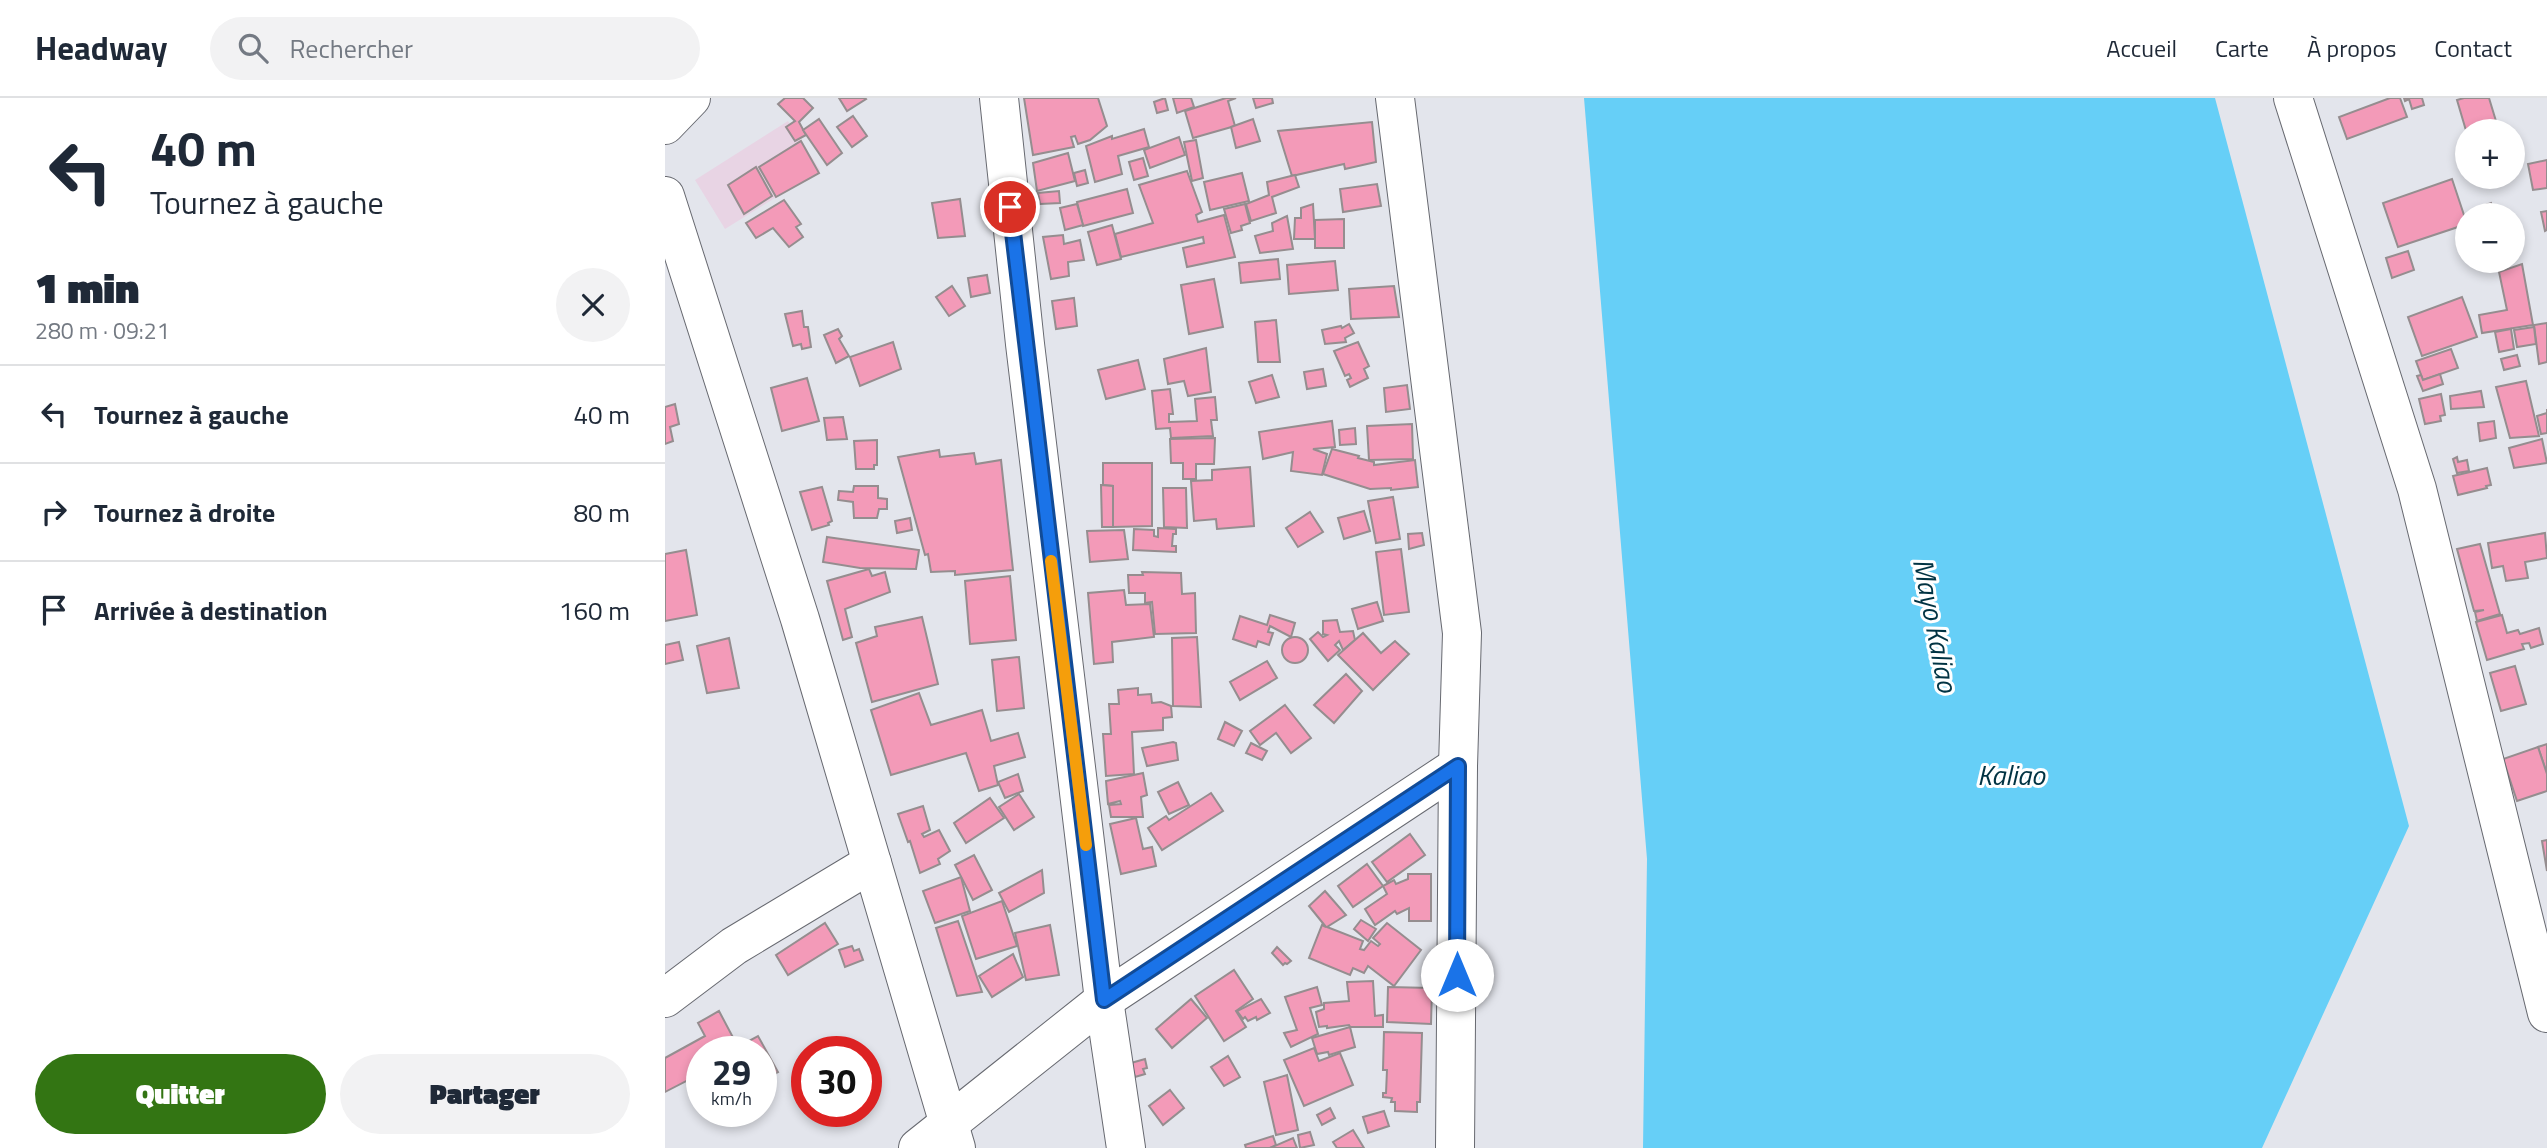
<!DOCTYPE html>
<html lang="fr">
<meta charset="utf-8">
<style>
:root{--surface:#fff;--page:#f2f2f3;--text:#1f2937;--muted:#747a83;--line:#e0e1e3;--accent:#337513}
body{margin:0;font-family:"Titillium Web",sans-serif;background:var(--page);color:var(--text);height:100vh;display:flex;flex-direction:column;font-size:26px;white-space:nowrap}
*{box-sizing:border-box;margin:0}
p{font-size:23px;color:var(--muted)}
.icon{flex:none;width:38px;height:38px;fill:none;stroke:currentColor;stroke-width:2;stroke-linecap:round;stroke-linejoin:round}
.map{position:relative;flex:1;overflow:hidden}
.details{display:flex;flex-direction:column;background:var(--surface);width:665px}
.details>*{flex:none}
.top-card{background:#fff;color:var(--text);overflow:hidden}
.buttons{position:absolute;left:1790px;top:21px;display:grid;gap:14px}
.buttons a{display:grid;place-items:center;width:70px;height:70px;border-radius:50%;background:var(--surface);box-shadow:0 4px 10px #0003;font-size:35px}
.speed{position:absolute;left:21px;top:938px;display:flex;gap:14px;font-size:35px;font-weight:700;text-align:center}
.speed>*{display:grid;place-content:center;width:91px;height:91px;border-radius:50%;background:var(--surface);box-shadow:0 4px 10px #0003;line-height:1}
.speed small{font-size:18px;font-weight:400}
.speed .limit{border:10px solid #d22;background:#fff;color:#111}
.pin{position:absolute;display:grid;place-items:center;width:60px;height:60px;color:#fff;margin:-30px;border:4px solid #fff;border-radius:50%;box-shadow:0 2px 7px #0007}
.me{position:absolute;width:77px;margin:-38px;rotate:0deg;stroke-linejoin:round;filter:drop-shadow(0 0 5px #0008)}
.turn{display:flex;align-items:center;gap:24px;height:147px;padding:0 35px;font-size:32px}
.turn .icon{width:91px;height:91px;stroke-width:2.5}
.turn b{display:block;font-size:49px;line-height:60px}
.round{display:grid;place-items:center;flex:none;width:74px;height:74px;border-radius:37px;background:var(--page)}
.overview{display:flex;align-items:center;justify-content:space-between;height:119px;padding:0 35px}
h1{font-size:42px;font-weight:800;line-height:52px}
.button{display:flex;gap:14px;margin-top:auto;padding:14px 35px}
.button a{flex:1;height:80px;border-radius:42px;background:var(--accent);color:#fff;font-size:28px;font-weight:800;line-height:80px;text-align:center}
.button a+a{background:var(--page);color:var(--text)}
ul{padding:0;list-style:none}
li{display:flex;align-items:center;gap:21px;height:98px;padding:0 35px;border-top:2px solid var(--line)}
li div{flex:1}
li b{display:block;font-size:26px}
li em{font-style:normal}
header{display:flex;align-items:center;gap:42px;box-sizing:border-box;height:98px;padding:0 35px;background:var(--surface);border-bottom:2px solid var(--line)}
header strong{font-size:33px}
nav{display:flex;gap:38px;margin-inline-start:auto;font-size:24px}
.search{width:490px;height:63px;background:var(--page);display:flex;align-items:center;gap:18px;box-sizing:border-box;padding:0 24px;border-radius:38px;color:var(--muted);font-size:26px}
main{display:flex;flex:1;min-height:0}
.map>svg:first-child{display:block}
</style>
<header>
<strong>Headway</strong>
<div class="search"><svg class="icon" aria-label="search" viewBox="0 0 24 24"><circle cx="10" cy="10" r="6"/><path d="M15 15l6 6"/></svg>Rechercher</div>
<nav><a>Accueil</a><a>Carte</a><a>À propos</a><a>Contact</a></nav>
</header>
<main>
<section class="details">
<div class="top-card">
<div class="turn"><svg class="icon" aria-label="left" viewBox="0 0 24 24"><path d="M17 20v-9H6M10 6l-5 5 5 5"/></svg><div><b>40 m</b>Tournez à gauche</div></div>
</div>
<div class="overview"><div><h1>1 min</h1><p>280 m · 09:21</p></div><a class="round"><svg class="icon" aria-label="close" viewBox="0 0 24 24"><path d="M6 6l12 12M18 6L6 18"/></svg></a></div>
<ul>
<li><svg class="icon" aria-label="left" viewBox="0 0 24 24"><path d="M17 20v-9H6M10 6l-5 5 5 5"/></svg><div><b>Tournez à gauche</b></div><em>40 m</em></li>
<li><svg class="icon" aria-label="right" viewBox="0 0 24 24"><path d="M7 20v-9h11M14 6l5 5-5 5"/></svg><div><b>Tournez à droite</b></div><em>80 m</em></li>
<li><svg class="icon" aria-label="arrive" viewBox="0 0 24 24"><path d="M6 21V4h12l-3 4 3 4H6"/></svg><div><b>Arrivée à destination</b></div><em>160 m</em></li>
</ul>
<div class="button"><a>Quitter</a><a>Partager</a></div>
</section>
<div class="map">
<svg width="1882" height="1050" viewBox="0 0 1882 1050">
<rect width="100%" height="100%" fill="#e3e5ec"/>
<polygon fill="#e8d4e4" points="123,23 155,72 60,131 30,82"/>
<polygon fill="#66cff7" points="919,0 1550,0 1744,728 1597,1050 978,1050 982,761"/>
<g fill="#f39ab8" stroke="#958d8f" stroke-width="2">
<polygon points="120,0 138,0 148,10 134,24 141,37 130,43 121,29 130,23 113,6"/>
<polygon points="174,0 200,0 201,1 182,13"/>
<polygon points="359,0 433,0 442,28 425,42 413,46 410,38 406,39 409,49 368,57"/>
<polygon points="500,0 503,12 492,15 489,4"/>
<polygon points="508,0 526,0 529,9 512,15"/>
<polygon points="571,0 563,3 570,28 528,40 520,13 561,0"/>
<polygon points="588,0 607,0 608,5 591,10"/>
<polygon points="1725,0 1735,0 1742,19 1682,41 1674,19"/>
<polygon points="1739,0 1757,0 1759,7 1747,11 1744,1 1740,3"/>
<polygon points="1799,0 1824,0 1834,33 1802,33 1802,36 1792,2"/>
<polygon points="188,18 202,38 187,49 172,29"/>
<polygon points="154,21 177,55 162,67 138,32"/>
<polygon points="588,21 595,43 571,50 566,29"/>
<polygon points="707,24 711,64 680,71 679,66 627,78 613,33"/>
<polygon points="479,31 484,49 453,58 457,76 430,84 421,48 447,38 447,41"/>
<polygon points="514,39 520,57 485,70 479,52"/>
<polygon points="531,42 538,80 527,83 519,44"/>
<polygon points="136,43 154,75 111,99 94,69"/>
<polygon points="403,55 410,83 372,93 368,65"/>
<polygon points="478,60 483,78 469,82 464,64"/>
<polygon points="1882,62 1882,90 1868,92 1863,66"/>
<polygon points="91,69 107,98 79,116 63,87"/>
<polygon points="420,72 423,85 412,88 409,75"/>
<polygon points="522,73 537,114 531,117 533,124 559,117 570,159 522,169 518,150 539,145 538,139 456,159 450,136 488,125 474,87"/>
<polygon points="577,75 584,103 545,112 539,84"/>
<polygon points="630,77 634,89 607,99 611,115 586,123 581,106 604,97 602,84"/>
<polygon points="1787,81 1802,126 1733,149 1718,105"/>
<polygon points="712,86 716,108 678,114 675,91"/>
<polygon points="462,91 468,115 418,128 412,104"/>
<polygon points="394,93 395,105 375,106 373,95"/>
<polygon points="295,101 300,138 273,140 267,105"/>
<polygon points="119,102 136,126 131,129 138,139 124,149 108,130 91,140 81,125"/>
<polygon points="1826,105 1828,117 1810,117 1809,111"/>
<polygon points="412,106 418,127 400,132 395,110"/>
<polygon points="580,106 585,125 576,128 577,132 566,135 559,111"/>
<polygon points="648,106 650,141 629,141 630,120 636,120 636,110"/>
<polygon points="1882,113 1882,132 1880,133 1876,114"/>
<polygon points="622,118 628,151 595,155 590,138 608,133 607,125"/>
<polygon points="679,121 679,150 650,150 650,122"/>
<polygon points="447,127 456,161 432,167 423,134"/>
<polygon points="398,137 399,146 415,142 419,162 403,164 404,178 386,181 378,139"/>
<polygon points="1743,153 1749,172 1727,180 1721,160"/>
<polygon points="613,161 615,181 576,185 574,165"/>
<polygon points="670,163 673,192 624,196 622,167"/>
<polygon points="1857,166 1868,227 1817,235 1814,217 1842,212 1834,174"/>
<polygon points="322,177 325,195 306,199 303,180"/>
<polygon points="549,181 558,229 524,236 516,187"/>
<polygon points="287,188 300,208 284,218 271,199"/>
<polygon points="729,188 734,219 686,221 684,191"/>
<polygon points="1797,199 1812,239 1757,258 1743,219"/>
<polygon points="409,200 412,228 391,231 387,203"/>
<polygon points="137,213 139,229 143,229 146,249 137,251 136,246 128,248 120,216"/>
<polygon points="611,222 615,264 593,264 590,224"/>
<polygon points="1882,225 1882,264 1874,266 1869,227"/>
<polygon points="684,226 689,235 680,240 681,244 660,246 657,232 676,228 677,230"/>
<polygon points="1869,229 1871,246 1852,249 1849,232"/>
<polygon points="173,231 177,238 174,241 184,258 171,265 159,237"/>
<polygon points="1846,231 1849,251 1834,254 1830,234"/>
<polygon points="228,244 236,271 195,288 185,259"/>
<polygon points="693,244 704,268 699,271 703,280 685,289 682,282 686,280 684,276 680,278 669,253"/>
<polygon points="541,250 546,294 523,298 519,283 503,286 499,261"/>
<polygon points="1786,251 1793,270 1758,282 1751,263"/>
<polygon points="1852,257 1855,268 1839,272 1836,261"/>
<polygon points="473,262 480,291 441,301 433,272"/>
<polygon points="658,271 661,288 642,291 639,274"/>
<polygon points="1775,276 1778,286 1758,293 1752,278 1756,277 1758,282"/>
<polygon points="607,277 614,299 591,305 584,284"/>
<polygon points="142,280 154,323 117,333 106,290"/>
<polygon points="1861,283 1874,338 1845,340 1831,289"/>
<polygon points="742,287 745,311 721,314 719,290"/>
<polygon points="505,291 508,316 504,316 504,324 532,323 530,301 550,299 552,322 546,322 548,338 506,340 505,330 491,331 487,293"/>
<polygon points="1816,293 1819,309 1786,311 1785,298"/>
<polygon points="1776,296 1780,317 1775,318 1776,323 1760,326 1754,301"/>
<polygon points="10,306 14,326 5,329 8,343 0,346 0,309"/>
<polygon points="1882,311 1882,335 1876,336 1872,318 1882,315"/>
<polygon points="178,319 182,341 162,342 159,320"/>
<polygon points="667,323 670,349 648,351 662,356 657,377 626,373 628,354 598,361 594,334"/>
<polygon points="1829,323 1831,340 1815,343 1813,325"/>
<polygon points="747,326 748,361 704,362 702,328"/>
<polygon points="690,330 691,346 675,347 674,332"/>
<polygon points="550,340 549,366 531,366 531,381 518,381 518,365 506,365 505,341"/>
<polygon points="1877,341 1882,365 1849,370 1844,350"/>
<polygon points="212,342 212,367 209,367 209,371 191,371 189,343"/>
<polygon points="667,351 694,358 693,360 709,364 709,367 750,362 753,389 726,392 726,390 705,391 658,376"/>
<polygon points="274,352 275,359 309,355 311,366 336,362 348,472 290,477 290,473 266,474 263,456 260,457 233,359"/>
<polygon points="1792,359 1793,364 1802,362 1804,373 1792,375 1788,361"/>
<polygon points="438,365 487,365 487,428 448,429 448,388 438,387"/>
<polygon points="585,369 589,428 552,431 551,421 529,423 526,383 547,382 547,372"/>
<polygon points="1822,370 1826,387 1821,388 1822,390 1793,397 1788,378"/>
<polygon points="436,387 448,388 448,429 437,429"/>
<polygon points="189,388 213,388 213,400 222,401 222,411 214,411 212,420 189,420 188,404 173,402 174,393 188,394"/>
<polygon points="157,389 167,423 163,425 164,427 147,432 135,394"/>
<polygon points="498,390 521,390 522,430 499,429"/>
<polygon points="728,399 735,441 711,445 703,403"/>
<polygon points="699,413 705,433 679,441 673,420"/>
<polygon points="645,414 658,434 633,449 621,430"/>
<polygon points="245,420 247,432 232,435 230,423"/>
<polygon points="493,430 511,431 511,436 508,436 507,448 511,448 511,454 468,452 469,431 489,432 489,438 493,439"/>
<polygon points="459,432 463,461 425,464 422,433"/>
<polygon points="757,435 759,447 744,451 743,436"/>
<polygon points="1880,435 1882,460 1860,464 1863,480 1841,483 1838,468 1827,470 1823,445"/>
<polygon points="162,439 254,452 251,471 195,470 158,464"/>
<polygon points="1815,446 1835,516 1812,523 1810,514 1819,512 1809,513 1792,451"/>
<polygon points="736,451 744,514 719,517 711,454"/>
<polygon points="21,452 32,517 0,523 0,456"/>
<polygon points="204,471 207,478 220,474 225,494 180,511 187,539 178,542 162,483"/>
<polygon points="477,474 516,475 517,496 530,495 531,535 490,536 487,504 480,505 480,495 464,495 463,477 478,477"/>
<polygon points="345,478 351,542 305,546 300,483"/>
<polygon points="459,492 461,507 485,506 489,539 447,544 448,564 429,566 423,495"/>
<polygon points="712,504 718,523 693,531 687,511"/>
<polygon points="605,517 630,525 626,539 605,528 603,534 608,535 604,547 593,543 591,549 568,541 575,518 602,527"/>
<polygon points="1837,517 1842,535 1853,532 1855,536 1874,530 1878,546 1866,550 1864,545 1857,546 1859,551 1822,562 1811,524"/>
<polygon points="257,519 273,586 207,604 191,545 212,538 210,529"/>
<polygon points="672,522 675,534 688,533 690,542 678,552 674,543 670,547 675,552 663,563 645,541 653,534 658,539 662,537 658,536 658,523"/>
<polygon points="698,535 716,555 730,543 744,556 708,592 673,557"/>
<polygon points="532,539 536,609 508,608 507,540"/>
<circle cx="630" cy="552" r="13"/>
<polygon points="64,540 74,590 42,595 32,548"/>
<polygon points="14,544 18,562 0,566 0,547"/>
<polygon points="354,559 359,610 332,613 327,562"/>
<polygon points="602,563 612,580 575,602 565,584"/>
<polygon points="1850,568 1861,606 1836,613 1825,575"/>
<polygon points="681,576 697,593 669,625 649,607"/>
<polygon points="473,590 473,597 486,596 487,605 496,604 506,608 507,619 498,620 498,632 467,634 469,676 441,678 438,636 446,636 444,606 454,606 453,592"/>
<polygon points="254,595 266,627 317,612 326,643 353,635 360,659 329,668 333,687 314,693 301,655 226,677 206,612"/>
<polygon points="620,607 646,640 626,655 611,635 595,647 585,633"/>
<polygon points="560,624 577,633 569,648 553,641"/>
<polygon points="508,644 511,645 513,662 482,668 477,650"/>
<polygon points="586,645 602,653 597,662 581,655"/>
<polygon points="1882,646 1882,676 1873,649"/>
<polygon points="1873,649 1882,676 1882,693 1852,703 1838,661"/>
<polygon points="478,675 482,697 476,699 478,719 446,719 444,707 456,706 455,703 443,706 441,683"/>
<polygon points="353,676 358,693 340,700 333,684"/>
<polygon points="513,684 524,707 504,716 493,694"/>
<polygon points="546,695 558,713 497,752 483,730 501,718 504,722"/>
<polygon points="354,696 369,719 349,732 334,709"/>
<polygon points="325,700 339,720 301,745 289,725"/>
<polygon points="258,708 265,732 257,736 259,739 274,732 285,753 273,761 275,766 255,775 245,743 243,744 233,716"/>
<polygon points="471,720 478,751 487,749 491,768 456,776 445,726"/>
<polygon points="745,736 760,757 722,784 707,764"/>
<polygon points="1882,742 1882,773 1877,743"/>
<polygon points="309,757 327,792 308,802 290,767"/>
<polygon points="702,766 718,788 688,809 673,788"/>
<polygon points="377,772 379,795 344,814 334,795"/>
<polygon points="743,776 766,776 766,823 744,823 744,810 732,816 730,813 710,827 700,811 722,796 718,788 729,782 731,786 743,781"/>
<polygon points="296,779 305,813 270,825 258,793"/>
<polygon points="660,793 681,817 662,829 698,843 695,851 699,852 706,843 713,848 715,846 708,840 722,825 756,852 729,888 703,868 699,875 688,870 685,877 644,860 657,827 661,829 644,808"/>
<polygon points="337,803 352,848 311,861 297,818"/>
<polygon points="696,822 711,831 703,843 689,831"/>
<polygon points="293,823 317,894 292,898 271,830"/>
<polygon points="160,825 173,846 123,877 111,857"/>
<polygon points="385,827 394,877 361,882 350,835"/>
<polygon points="187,848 189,853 194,851 198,862 180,869 174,852"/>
<polygon points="612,849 626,863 622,866 620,865 618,867 607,855"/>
<polygon points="348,856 358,879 327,899 314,878"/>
<polygon points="569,872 588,901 571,913 581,929 559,943 530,898"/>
<polygon points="708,883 710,918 718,917 718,929 685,929 684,927 662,930 662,928 654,929 651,914 659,911 659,905 684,903 682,884"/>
<polygon points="652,889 657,907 645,910 653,936 626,949 619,935 632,932 620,899"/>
<polygon points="723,889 767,890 766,926 722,924"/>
<polygon points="526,901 542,920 507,950 491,931"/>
<polygon points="596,901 605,915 592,922 591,919 583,923 580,919 578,921 572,913"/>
<polygon points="54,913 73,949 93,938 113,974 96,983 96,954 37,954 37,975 0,994 0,960 40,938 33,925"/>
<polygon points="685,929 690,949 664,957 663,954 652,956 647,940"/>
<polygon points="719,934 757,935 755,1004 752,1004 752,1014 730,1013 730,1004 726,1004 727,1000 718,999 718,995 721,995 722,972 718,972"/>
<polygon points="649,950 654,963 675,955 688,987 639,1008 619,962"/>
<polygon points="563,958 575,979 559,988 546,969"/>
<polygon points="480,961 482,970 478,971 480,976 470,979 466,965"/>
<polygon points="622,977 633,1032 611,1037 599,984"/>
<polygon points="142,985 142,1004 133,993"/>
<polygon points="505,992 519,1010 498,1027 484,1008"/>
<polygon points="665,1010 670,1020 657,1027 652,1017"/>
<polygon points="719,1013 724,1028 703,1035 698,1019"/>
<polygon points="688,1032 699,1050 672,1050 668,1044"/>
<polygon points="645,1034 649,1047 635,1050 633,1037"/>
<polygon points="608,1038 611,1047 605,1050 581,1050 580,1047"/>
<polygon points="628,1040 632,1050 605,1050"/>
</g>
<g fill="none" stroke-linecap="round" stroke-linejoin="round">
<defs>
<g id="minor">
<polyline points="334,0 360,246 439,902 461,1050"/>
<polyline points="730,0 797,535 793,668 790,1050"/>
<polyline points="1628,0 1752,391 1882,915"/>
<polyline points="0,27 26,0"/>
<polyline points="0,98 135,521 291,1050"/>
<polyline points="0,900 69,848 207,765"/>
<polyline points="253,1050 439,902 793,668"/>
</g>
</defs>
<use href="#minor" stroke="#676970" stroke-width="40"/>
<use href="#minor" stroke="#fff" stroke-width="38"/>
</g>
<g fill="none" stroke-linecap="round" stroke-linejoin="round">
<defs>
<polyline id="route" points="345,109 439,902 793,668 792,877"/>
</defs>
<use href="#route" stroke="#114b97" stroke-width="18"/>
<use href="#route" stroke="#1a73e8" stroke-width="12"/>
<polyline stroke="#f59e0b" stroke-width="12" points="386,463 421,747"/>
</g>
<g text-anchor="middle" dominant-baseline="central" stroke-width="6" stroke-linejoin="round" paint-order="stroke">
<g font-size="28" font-style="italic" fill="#013343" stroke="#fff">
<text transform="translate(1271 527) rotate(79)">Mayo Kaliao</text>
<text x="1346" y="676">Kaliao</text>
</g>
</g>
</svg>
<div class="buttons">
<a>+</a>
<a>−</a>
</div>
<div class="speed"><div>29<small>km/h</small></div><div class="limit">30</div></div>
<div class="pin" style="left:345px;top:109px;background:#d93025"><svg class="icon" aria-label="arrive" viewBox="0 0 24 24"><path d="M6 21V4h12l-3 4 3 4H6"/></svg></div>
<svg class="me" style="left:792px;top:877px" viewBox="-20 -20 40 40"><circle r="19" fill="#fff"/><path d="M0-13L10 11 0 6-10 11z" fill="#1a73e8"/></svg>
</div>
</main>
